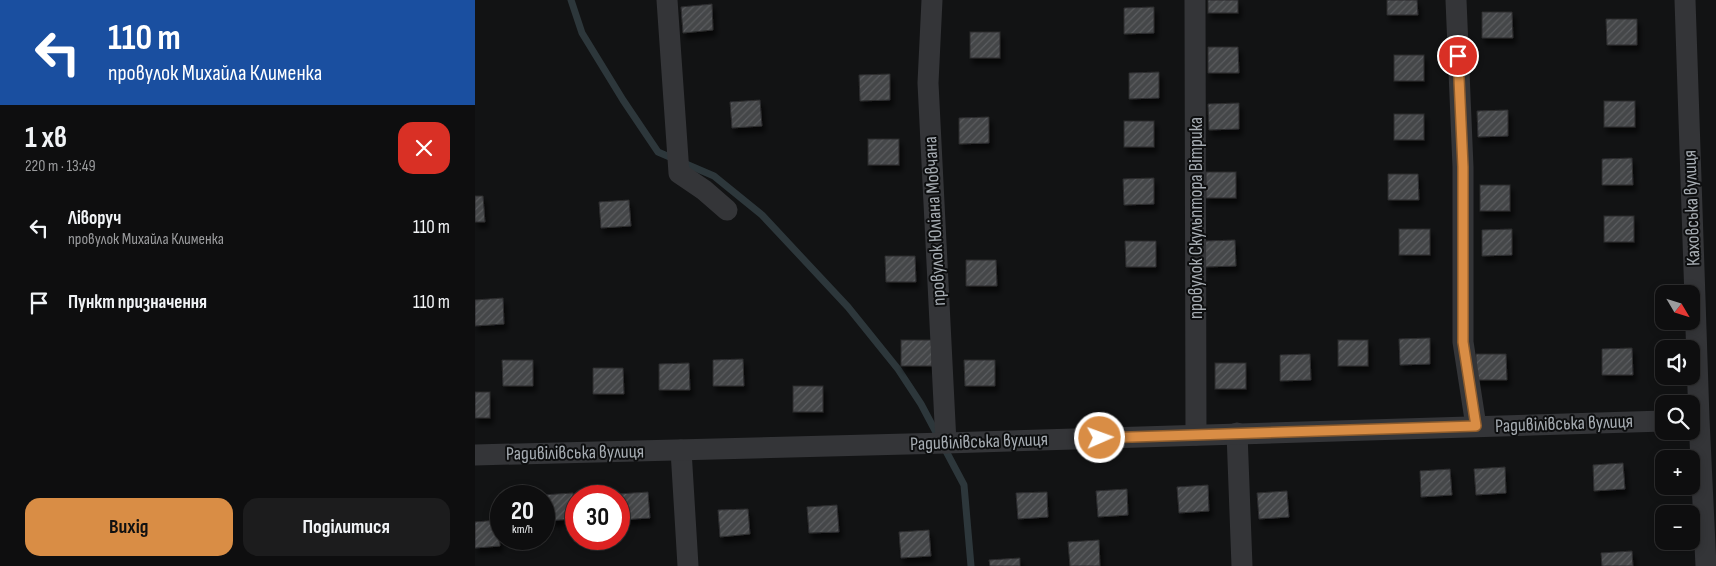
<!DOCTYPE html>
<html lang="uk">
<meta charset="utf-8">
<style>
:root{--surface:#0e0e0f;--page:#1c1c1d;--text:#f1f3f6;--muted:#9b9c9e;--line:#2e2e2f;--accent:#d98d45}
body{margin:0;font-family:"Sofia Sans Condensed",sans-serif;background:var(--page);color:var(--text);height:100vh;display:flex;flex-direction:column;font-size:19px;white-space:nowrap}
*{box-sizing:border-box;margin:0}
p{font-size:16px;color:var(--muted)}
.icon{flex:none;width:28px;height:28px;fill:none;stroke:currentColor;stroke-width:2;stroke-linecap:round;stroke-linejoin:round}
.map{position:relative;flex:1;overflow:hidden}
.panel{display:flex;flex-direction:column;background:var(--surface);width:475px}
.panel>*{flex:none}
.top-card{background:#1a4fa0;color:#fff;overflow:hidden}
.needle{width:32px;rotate:128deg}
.fabs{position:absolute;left:1180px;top:285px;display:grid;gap:10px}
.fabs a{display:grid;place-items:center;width:45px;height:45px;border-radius:10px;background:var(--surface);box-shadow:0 2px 8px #0003,0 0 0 1px var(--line);font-size:25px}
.speed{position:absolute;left:15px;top:485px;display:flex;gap:10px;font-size:25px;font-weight:700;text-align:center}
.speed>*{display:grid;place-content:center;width:65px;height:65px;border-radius:50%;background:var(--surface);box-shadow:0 2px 8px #0003,0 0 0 1px var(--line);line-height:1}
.speed small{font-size:12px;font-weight:400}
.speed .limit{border:8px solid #d22;background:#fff;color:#111}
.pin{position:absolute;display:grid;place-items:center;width:42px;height:42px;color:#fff;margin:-21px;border:2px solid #fff;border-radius:50%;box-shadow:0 1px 5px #0007}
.me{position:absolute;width:55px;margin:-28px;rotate:88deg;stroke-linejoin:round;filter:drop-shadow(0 0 4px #0008)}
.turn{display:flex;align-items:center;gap:18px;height:105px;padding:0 25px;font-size:22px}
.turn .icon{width:65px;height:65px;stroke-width:2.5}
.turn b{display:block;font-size:35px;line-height:42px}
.round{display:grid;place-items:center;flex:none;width:52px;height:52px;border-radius:15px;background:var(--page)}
.headline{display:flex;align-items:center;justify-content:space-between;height:85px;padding:0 25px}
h1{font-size:30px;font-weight:700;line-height:38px}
.cta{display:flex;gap:10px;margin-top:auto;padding:10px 25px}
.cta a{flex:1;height:58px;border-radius:15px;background:var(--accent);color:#111;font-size:20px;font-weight:700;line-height:58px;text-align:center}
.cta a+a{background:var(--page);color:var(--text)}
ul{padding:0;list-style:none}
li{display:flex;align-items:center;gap:15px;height:75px;padding:0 25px}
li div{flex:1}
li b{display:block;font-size:19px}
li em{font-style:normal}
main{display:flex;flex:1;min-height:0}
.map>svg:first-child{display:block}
</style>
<main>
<section class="panel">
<div class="top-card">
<div class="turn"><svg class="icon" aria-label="left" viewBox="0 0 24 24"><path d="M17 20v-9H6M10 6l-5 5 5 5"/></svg><div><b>110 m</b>провулок Михайла Клименка</div></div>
</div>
<div class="headline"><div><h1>1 хв</h1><p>220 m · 13:49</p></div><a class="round" style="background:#d93025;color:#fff"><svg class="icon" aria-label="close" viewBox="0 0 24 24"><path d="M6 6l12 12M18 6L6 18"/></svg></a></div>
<ul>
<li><svg class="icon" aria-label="left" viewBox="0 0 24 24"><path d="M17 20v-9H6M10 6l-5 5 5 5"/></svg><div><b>Ліворуч</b><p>провулок Михайла Клименка</p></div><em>110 m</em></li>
<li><svg class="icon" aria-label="arrive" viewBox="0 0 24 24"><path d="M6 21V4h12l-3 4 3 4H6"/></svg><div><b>Пункт призначення</b></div><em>110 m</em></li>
</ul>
<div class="cta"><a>Вихід</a><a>Поділитися</a></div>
</section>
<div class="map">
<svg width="1241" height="566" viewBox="0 0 1241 566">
<defs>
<pattern id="building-hatch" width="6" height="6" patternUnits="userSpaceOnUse" patternTransform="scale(1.25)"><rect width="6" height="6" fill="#444648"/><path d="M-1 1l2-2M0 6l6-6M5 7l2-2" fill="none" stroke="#5c5e60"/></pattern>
<filter id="shadow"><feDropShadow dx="3" dy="5.5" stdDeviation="2.5" flood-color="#0009"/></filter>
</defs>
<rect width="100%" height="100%" fill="#121314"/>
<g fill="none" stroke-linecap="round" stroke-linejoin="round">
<polyline stroke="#2d373b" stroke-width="7" points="96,0 107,33 148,100 183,152 239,176 287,215 373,307 423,369 446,404 489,485 496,566"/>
</g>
<g fill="url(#building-hatch)" stroke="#2d2d2f" filter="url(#shadow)">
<rect x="733" y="0" width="30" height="13"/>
<polygon points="912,0 942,0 943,15 912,15"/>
<polygon points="237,4 238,30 208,33 206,7"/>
<polygon points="679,7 679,33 649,34 649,8"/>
<polygon points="1007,12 1037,12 1038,38 1007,38"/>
<polygon points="1131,19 1162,19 1162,45 1132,45"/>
<rect x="495" y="32" width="30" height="26"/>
<polygon points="733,47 763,47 764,73 733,73"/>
<rect x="919" y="55" width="30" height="26"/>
<polygon points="684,72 684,98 654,99 654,73"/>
<polygon points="415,74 415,100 385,101 384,75"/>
<polygon points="285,100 287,126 257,128 255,102"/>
<rect x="1129" y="101" width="31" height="26"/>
<polygon points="764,103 764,129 734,130 733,104"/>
<polygon points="1033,110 1033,136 1003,137 1002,111"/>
<rect x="919" y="114" width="30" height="26"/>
<polygon points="514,117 514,143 484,144 484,118"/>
<rect x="649" y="121" width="30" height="26"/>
<rect x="393" y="139" width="31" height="26"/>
<polygon points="1157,158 1158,185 1127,185 1127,159"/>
<rect x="731" y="172" width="30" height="26"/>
<polygon points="913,174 943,174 944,200 913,200"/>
<polygon points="679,178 679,204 649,205 648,179"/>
<rect x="1005" y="185" width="30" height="26"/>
<polygon points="0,196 8,196 10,222 0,222"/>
<polygon points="154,200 156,226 126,228 124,202"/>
<rect x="1129" y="216" width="30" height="26"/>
<rect x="924" y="229" width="31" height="26"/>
<polygon points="1037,229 1037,255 1007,256 1007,230"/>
<polygon points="760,240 761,266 730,267 730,241"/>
<polygon points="650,241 681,241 681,267 651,267"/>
<polygon points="410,256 440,256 441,282 411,282"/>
<polygon points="491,260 521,260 522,286 491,286"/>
<polygon points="28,298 29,324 0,326 0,300"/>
<polygon points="955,338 955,364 925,365 924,339"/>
<rect x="426" y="340" width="31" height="26"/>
<rect x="863" y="340" width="30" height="26"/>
<polygon points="1157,348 1158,375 1127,375 1127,349"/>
<polygon points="835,354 836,380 805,381 805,355"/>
<polygon points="1001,354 1031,354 1032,380 1001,380"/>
<polygon points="268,359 269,386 238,386 238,360"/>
<polygon points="27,360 58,360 58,386 28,386"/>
<polygon points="489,360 520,360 520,386 490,386"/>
<polygon points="214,363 215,390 184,390 184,364"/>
<rect x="740" y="363" width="31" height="26"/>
<polygon points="118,368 148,368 149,394 118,394"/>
<rect x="318" y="386" width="30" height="26"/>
<rect x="0" y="392" width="15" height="26"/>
<polygon points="1148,463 1150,489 1119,491 1118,465"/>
<polygon points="1030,467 1031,493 1001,495 999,469"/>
<polygon points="975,469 977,495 946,497 945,471"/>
<polygon points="733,485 734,511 704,513 702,487"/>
<polygon points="652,489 653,515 623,517 621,491"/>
<polygon points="812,491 814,517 784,519 782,493"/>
<polygon points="173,492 175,518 144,520 143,494"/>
<polygon points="572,492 573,517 543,519 541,493"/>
<polygon points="98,493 99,519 69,521 67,495"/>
<polygon points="362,505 364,532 334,533 332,507"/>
<polygon points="273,509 275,534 245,537 243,510"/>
<polygon points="23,520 25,546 0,548 0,522"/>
<polygon points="454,530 456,556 426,558 424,532"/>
<polygon points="624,540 625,566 595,566 593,542"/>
<polygon points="1157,551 1158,566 1127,566 1126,553"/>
<polygon points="545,558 545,566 515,566 514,560"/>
</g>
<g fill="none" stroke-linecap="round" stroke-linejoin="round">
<g stroke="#343538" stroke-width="21">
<polyline points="192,0 204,173 229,190 252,210"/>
<polyline points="457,0 453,83 471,443"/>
<polyline points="720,0 721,435"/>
<polyline points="981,0 988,167 988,342 1001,426"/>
<polyline points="1210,0 1224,419 1231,566"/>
<polyline points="762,433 767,566"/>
<polyline points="206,450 213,566"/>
<polyline points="0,455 471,443 1189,421"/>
</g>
</g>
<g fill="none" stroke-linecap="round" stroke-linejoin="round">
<defs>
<polyline id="route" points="625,438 1001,426 988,342 988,167 983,56"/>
</defs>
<use href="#route" stroke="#8d5c2d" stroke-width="12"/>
<use href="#route" stroke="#d98d45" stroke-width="9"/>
</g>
<g text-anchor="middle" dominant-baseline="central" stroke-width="4" stroke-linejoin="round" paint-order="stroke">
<g font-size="19" fill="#a6acb2" stroke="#0d0e0f">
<text transform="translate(1217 208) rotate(-92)">Каховська вулиця</text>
<text transform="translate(721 218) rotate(-90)">провулок Скульптора Вітрика</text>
<text transform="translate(460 221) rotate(-93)">провулок Юліана Мовчана</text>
<text transform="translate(1089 424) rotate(-2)">Радивілівська вулиця</text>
<text transform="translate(504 442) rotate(-2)">Радивілівська вулиця</text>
<text transform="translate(100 453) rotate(-1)">Радивілівська вулиця</text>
</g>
</g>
</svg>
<div class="fabs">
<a><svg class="needle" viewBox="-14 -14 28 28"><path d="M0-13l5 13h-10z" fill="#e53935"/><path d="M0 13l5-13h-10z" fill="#9b9c9e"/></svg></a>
<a><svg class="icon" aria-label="sound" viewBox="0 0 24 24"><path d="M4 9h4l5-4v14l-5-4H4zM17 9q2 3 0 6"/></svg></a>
<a><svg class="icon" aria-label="search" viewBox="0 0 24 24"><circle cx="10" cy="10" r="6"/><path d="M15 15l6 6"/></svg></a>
<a>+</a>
<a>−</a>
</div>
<div class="speed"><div>20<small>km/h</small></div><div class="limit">30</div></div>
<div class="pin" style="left:983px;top:56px;background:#d93025"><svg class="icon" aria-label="arrive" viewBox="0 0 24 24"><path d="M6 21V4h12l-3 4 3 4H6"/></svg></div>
<svg class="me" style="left:625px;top:438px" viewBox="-20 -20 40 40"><circle r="17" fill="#d98d45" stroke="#fff" stroke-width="3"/><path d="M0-11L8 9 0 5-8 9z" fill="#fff"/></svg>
</div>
</main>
